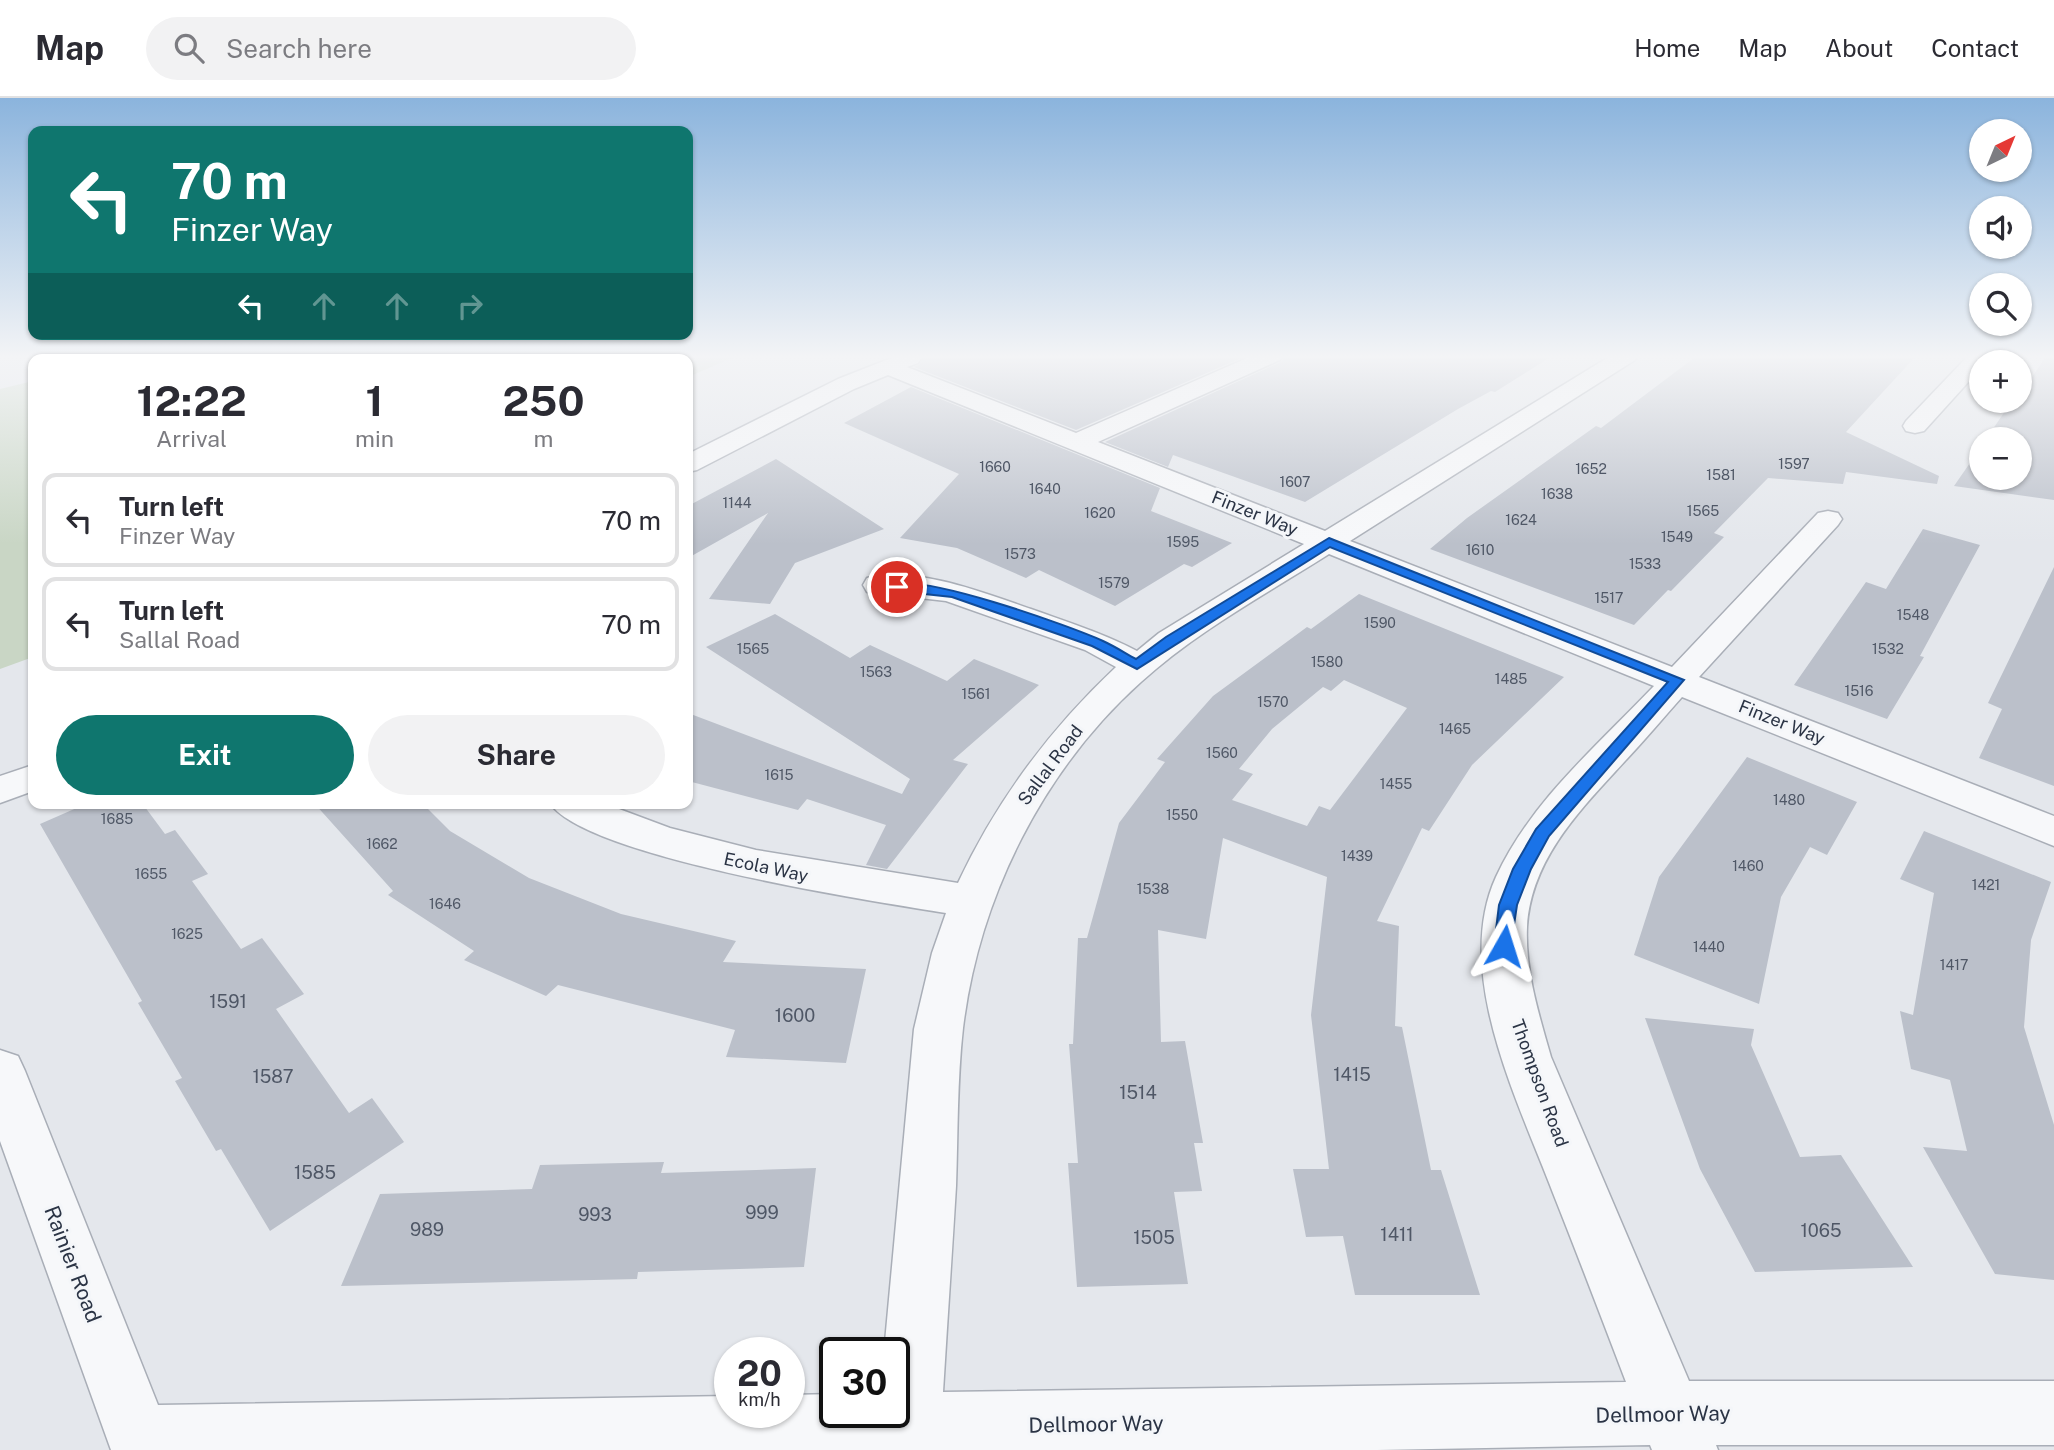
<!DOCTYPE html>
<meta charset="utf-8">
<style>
:root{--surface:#fff;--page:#f2f2f3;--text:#2b2b33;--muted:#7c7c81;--line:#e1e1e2;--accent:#0f766e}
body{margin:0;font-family:"Public Sans",sans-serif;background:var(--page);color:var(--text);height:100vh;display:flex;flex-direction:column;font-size:26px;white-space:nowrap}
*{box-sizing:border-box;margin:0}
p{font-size:23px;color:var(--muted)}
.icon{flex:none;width:38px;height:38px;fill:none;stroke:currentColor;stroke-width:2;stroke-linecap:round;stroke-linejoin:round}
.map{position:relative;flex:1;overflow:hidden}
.sheet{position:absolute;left:28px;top:256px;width:665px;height:455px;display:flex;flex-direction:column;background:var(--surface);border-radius:14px;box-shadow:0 2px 5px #0004}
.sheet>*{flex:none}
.top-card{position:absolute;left:28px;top:28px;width:665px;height:214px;border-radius:14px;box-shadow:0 2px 5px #0004;background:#0f766e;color:#fff;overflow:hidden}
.needle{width:46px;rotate:43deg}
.buttons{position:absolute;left:1969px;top:21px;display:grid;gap:14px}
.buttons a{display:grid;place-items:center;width:63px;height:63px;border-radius:50%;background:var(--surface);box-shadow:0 2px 5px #0004;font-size:35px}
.speed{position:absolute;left:714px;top:1239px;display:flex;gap:14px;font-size:35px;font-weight:700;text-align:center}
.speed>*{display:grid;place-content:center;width:91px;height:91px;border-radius:50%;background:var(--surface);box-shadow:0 2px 5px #0004;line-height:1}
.speed small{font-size:18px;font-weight:400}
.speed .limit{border:4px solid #111;border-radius:10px;background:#fff;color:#111}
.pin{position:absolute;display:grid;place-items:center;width:60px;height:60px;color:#fff;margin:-30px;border:4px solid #fff;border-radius:50%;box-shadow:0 2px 7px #0007}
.me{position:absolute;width:77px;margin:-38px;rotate:6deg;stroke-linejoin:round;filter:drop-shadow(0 0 5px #0008)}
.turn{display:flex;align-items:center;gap:24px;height:147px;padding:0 28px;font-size:32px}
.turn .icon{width:91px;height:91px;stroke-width:2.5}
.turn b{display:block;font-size:49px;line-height:60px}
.lanes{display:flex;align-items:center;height:66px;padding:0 28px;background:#0003;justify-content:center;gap:35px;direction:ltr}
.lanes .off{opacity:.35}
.eta{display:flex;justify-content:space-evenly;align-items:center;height:119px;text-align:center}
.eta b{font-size:42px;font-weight:700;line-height:49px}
.primary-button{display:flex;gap:14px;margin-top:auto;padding:14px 28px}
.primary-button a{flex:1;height:80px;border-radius:42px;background:var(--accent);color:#fff;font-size:28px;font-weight:700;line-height:80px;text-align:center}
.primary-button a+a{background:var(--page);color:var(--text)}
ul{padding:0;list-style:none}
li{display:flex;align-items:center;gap:21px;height:94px;margin:0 14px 10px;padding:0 14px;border:4px solid var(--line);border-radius:14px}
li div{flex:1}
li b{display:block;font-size:26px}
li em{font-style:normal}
header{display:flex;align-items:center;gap:42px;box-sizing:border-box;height:98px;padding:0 35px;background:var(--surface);border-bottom:2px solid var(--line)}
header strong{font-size:33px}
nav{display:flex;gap:38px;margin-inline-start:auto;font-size:24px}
.search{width:490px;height:63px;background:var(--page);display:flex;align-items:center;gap:18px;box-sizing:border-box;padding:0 24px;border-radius:38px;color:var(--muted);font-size:26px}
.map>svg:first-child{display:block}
</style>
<header>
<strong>Map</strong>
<div class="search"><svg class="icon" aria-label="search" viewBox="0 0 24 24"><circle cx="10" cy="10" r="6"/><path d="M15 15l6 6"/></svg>Search here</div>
<nav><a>Home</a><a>Map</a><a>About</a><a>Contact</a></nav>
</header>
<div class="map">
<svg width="2054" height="1352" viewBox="0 0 2054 1352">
<rect width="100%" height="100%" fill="#e4e7ec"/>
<g fill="#c9d6c5">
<polygon points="144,257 739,257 688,279 688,261 127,261"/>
<polygon points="33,283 33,559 0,571 0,291"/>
</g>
<g fill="#bbc0ca" fill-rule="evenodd">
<polygon points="922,257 1248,257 1076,332 914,269 920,266"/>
<polygon points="1286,257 1554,257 1495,294 1491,293 1458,311 1305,404 1173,357 1168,369 1105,344 1281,264"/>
<polygon points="1698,257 1917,257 1846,334 1939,378 1937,386 1846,374 1843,386 1768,380 1714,435 1724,439 1671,493 1668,492 1634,527 1430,451 1467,420 1596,328 1601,330"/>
<polygon points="2047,257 2054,257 2054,402 1954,388 1981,349 1981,380 2020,380 2020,341 1986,341 2012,303 2020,303 2020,292 2025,284 2028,285"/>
<polygon points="911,289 1160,390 1151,413 1232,445 1192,469 1184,466 1115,508 1039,472 1026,480 957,450 900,440 959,376 844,325"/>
<polygon points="776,361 884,431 795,465 770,506 709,501 768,415 688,460 688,408"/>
<polygon points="1923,431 1980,447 1920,558 1924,559 1887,621 1794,587 1866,484 1886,491"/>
<polygon points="2054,469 2054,688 1979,660 2002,611 1988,605"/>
<path d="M1359,496L1564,579L1472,667L1429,733L1422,730L1377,823L1399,828L1395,928L1402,929L1431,1072H1441L1480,1197H1355L1343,1138L1306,1139L1293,1071H1329L1311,917L1327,779L1223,740L1206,841L1158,832L1161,944L1185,943L1203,1045H1194L1202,1093L1174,1094L1188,1186L1077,1189L1068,1065H1078L1069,946H1073L1078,840H1087L1119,725L1165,664L1157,661L1213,598L1307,529L1311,531ZM1344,582L1407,610L1330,712L1319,708L1307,728L1232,702L1253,676L1239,671L1272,631L1323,589L1331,593Z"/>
<polygon points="775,516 850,560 870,547 947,583 974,561 1039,587 953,662 968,666 887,771 866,767 886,727 807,701 798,712 688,683 688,615 902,696 910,681 706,549"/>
<polygon points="1747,659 1857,704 1827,757 1810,749 1781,799 1759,906 1634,857 1659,779"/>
<polygon points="88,705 142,705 165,736 175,732 208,776 192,783 241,851 262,840 304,896 276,911 349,1015 372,1000 404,1044 270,1133 221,1051 216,1053 175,983 182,980 138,905 142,903 40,726"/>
<polygon points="314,705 422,705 450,733 529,780 621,816 736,843 723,864 866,871 846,965 726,959 735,932 558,887 546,898 464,862 474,853 388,797 393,793"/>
<polygon points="1924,733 2051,784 2031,842 2024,929 2054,1027 2054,1182 1995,1176 1923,1049 1967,1053 1950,982 1911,971 1900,913 1913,917 1934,795 1900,781"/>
<polygon points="1645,920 1754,931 1751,947 1800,1059 1841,1057 1913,1169 1755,1174 1700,1071"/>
<polygon points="664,1064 661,1075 816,1070 804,1169 638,1174 637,1181 341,1188 380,1096 532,1091 540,1067"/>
</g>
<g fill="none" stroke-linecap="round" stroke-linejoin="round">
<defs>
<g id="minor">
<path d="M899,257H919L921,260L918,265L907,269L1076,335L1254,257H1283L1280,262L1098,344L1325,433L1612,257H1638L1635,262L1350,443L1672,569L1818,415L1828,413L1838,415L1842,421L1838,427L1699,579L2054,718V748L1682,599C1663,620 1645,642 1625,663C1582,710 1531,760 1527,829C1525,873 1539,917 1551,959L1689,1283H2054V1347H1716L1718,1352H1652L1650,1347L1377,1352H111L0,1043V952L18,958L25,973L158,1307L730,1298V1314H789V1297L835,1296V1314H894V1255H884L914,931L932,855L946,815C876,804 584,759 550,705H603L670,730L756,752L958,785C997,702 1049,632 1116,569L1085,552L946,503L867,494L863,487L867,480C917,468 984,495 1031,511C1067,524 1103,535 1137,553L1159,535L1304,446L888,277L854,291L697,372L688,374V356L838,281ZM1329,456L1654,588C1598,647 1531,703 1496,779C1452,875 1519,1005 1553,1095C1578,1158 1602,1221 1626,1284L943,1294C947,1226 952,1157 956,1088C958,1035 957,982 963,930C979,799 1043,672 1141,584C1197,533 1266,496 1329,456Z"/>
<polygon points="1969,257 1992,257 1986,264 1981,264 1981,270 1924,333 1915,335 1906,333 1903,328 1906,323"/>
<polygon points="33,667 33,693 0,705 0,678"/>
</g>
</defs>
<use href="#minor" stroke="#a9aeb7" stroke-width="3"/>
<use href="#minor" fill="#f7f8fa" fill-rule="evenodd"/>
</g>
<linearGradient id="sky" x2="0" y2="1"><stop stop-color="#8bb4dd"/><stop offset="0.58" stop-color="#f3f4f6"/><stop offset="1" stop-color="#f3f4f6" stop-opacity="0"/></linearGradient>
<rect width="2054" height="446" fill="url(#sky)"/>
<path fill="#1a73e8" stroke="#114b97" stroke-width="2" d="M1329,440L1684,582L1549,738L1531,771L1517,807L1510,853H1497L1494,848L1499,807L1513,771L1536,731L1668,584L1330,449L1137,571L1092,548L952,499L897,493L890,489C912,471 1073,529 1103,543C1114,548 1125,555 1136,561L1166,539Z"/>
<g text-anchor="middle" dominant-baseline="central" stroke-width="6" stroke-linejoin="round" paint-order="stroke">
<g font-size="14" fill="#4f5766">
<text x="1794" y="366">1597</text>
<text x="995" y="369">1660</text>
<text x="1591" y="371">1652</text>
<text x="1721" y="377">1581</text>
<text x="1295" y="384">1607</text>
<text x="1045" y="391">1640</text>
<text x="1557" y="396">1638</text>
<text x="737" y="405">1144</text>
<text x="1703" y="413">1565</text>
<text x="1100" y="415">1620</text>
<text x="1521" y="422">1624</text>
<text x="1677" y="439">1549</text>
<text x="1183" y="444">1595</text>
<text x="1480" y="452">1610</text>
<text x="1020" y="456">1573</text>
<text x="1645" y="466">1533</text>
<text x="1114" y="485">1579</text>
<text x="1609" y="500">1517</text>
<text x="1913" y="517">1548</text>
<text x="1380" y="525">1590</text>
<text x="753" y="551">1565</text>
<text x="1888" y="551">1532</text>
<text x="1327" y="564">1580</text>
<text x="876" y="574">1563</text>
<text x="1511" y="581">1485</text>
<text x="1859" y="593">1516</text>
<text x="976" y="596">1561</text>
<text x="1273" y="604">1570</text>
<text x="1455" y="631">1465</text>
<text x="1222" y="655">1560</text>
<text x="779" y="677">1615</text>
<text x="1396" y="686">1455</text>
<text x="1789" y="702">1480</text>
<text x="1182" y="717">1550</text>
<text x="117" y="721">1685</text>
<text x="382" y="746">1662</text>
<text x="1357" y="758">1439</text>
<text x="1748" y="768">1460</text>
<text x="151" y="776">1655</text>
<text x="1986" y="787">1421</text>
<text x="1153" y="791">1538</text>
<text x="445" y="806">1646</text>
<text x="187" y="836">1625</text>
<text x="1709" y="849">1440</text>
<text x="1954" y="867">1417</text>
</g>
<g font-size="18" fill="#2b3445" stroke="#f4f6f9">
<text transform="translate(1255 415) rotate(22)">Finzer Way</text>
<text transform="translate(1782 624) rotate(22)">Finzer Way</text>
<text transform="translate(1050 667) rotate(-53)">Sallal Road</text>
<text transform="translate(766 769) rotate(12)">Ecola Way</text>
<text transform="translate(1540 985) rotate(70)">Thompson Road</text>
</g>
<g font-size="18" fill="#4f5766">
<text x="228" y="903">1591</text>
<text x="795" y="917">1600</text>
<text x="1352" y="976">1415</text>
<text x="273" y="978">1587</text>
<text x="1138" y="994">1514</text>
<text x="315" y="1074">1585</text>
<text x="762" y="1114">999</text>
<text x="595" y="1116">993</text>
<text x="427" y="1131">989</text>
<text x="1821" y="1132">1065</text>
<text x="1397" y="1136">1411</text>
<text x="1154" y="1139">1505</text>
</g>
<g font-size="21" fill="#2b3445" stroke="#f4f6f9">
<text transform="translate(73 1166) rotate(69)">Rainier Road</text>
<text transform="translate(1663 1316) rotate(-1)">Dellmoor Way</text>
<text transform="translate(1096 1326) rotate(-1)">Dellmoor Way</text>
</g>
</g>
</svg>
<div class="buttons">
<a><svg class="needle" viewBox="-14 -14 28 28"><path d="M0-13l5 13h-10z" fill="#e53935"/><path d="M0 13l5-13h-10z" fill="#7c7c81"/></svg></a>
<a><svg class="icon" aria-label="sound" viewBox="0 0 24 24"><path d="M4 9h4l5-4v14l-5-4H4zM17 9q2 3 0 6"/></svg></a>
<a><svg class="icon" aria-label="search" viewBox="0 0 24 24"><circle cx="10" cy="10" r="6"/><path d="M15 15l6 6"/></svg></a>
<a>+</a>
<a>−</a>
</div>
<div class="speed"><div>20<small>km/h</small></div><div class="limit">30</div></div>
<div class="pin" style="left:897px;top:489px;background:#d93025"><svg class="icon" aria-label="arrive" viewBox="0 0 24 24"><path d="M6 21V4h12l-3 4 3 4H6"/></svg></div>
<svg class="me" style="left:1504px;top:848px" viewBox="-20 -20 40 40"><path d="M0-17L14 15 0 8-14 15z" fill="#1a73e8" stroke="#fff" stroke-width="4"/></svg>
<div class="top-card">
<div class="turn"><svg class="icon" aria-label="left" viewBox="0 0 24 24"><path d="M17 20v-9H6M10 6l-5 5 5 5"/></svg><div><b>70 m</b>Finzer Way</div></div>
<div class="lanes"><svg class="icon" aria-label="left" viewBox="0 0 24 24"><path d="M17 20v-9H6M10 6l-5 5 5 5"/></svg><svg class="icon off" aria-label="ahead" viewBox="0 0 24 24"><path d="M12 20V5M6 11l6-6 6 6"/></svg><svg class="icon off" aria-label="ahead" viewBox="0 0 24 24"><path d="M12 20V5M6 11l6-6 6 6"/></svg><svg class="icon off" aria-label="right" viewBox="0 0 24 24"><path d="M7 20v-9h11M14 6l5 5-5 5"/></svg></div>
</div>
<section class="sheet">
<div class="eta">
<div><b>12:22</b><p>Arrival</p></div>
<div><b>1</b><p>min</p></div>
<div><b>250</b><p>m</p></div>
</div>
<ul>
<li><svg class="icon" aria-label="left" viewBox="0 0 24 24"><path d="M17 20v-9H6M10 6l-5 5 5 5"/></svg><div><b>Turn left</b><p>Finzer Way</p></div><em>70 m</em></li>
<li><svg class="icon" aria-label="left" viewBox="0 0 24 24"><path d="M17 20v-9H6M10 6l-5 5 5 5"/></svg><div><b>Turn left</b><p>Sallal Road</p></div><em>70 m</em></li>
</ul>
<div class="primary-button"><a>Exit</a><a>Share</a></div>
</section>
</div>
